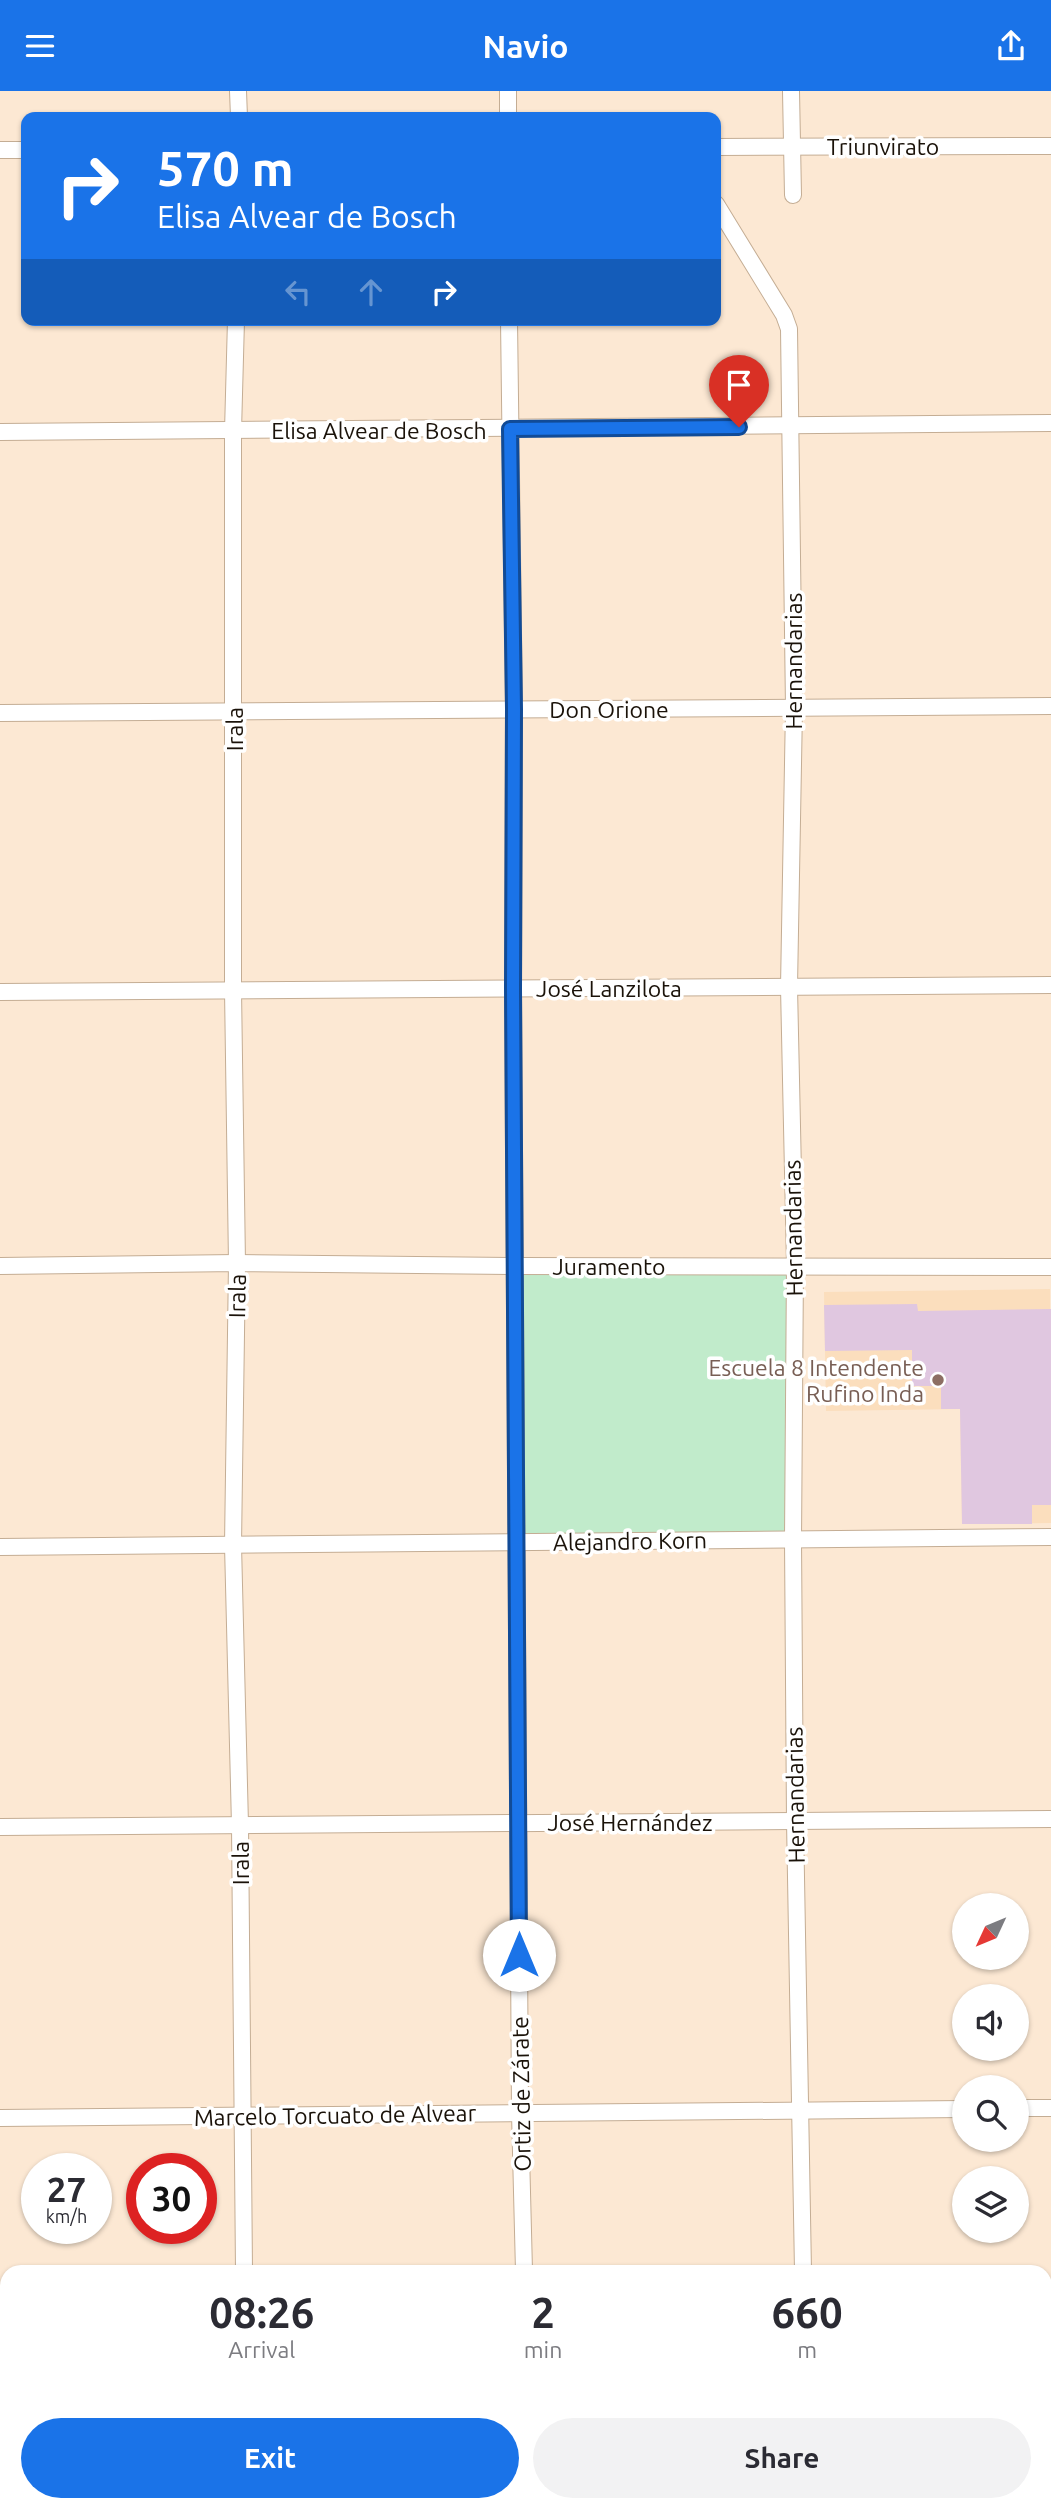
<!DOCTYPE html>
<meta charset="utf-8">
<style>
:root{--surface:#fff;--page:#f2f2f3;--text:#2b2b33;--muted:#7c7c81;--accent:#1a73e8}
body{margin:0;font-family:Ubuntu,sans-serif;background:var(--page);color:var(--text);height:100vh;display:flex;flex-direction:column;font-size:26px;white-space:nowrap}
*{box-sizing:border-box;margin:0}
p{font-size:23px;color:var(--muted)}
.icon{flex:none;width:38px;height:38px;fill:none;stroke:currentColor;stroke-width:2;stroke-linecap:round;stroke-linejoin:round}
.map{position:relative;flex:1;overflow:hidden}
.drawer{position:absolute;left:0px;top:2174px;width:1052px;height:247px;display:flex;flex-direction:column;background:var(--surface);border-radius:21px 21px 0 0;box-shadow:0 2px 5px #0004}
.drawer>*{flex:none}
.guide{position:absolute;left:21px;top:21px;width:700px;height:214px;border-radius:14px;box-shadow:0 2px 5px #0004;background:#1a73e8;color:#fff;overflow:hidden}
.needle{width:46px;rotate:226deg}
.controls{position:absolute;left:952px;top:1802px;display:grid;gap:14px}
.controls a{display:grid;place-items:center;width:77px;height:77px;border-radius:50%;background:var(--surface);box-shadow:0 2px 5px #0004;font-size:35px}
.speed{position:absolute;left:21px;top:2062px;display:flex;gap:14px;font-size:35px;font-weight:700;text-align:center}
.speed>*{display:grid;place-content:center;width:91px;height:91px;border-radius:50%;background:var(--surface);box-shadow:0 2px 5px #0004;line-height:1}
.speed small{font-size:18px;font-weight:400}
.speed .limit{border:10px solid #d22;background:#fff;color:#111}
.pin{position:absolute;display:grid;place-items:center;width:60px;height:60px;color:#fff;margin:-72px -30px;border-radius:50% 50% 50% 0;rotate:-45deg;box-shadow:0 0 7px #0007}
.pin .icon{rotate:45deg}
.me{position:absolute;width:77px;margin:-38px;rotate:0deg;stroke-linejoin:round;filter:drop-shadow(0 0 5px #0008)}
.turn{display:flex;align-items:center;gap:24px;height:147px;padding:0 21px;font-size:32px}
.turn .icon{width:91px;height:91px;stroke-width:2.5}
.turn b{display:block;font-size:49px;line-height:60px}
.lanes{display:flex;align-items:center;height:66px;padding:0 21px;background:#0003;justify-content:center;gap:35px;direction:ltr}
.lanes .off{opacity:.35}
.eta{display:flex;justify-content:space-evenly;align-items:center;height:119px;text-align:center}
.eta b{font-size:42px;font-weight:700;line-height:49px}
.action{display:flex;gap:14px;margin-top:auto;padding:14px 21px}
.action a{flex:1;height:80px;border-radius:42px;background:var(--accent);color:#fff;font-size:28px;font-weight:700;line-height:80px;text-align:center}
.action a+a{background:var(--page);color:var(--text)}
header{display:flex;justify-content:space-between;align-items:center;height:91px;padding:0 21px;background:var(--accent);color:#fff;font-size:32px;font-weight:700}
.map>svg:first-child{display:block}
</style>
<header><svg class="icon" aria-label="menu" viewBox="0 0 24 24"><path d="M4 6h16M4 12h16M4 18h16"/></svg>Navio<svg class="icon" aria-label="share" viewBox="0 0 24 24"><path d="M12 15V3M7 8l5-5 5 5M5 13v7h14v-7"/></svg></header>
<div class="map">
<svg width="1051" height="2419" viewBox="0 0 1051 2419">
<rect width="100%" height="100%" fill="#fce8d3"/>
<g fill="#fbdebd">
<polygon points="1050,1198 1051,1432 962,1433 960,1318 826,1320 824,1201"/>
<polygon points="111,2413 223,2413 224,2419 114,2419"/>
</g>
<polygon fill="#c1ebcb" points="795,1174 793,1449 516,1451 515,1175"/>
<polygon fill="#e0c7e0" points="917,1213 918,1220 1051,1218 1051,1414 1032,1414 1032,1433 962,1433 960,1318 941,1318 941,1295 912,1295 912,1259 825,1260 824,1214"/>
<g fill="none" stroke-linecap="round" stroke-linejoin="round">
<defs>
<g id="street">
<polyline points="238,0 239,26"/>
<polyline points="791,0 793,104"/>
<polyline points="508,26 508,0"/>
<polyline points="716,56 1051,55"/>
<polyline points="0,59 26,59"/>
<polyline points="716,113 784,224 789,238 794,617 789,896 795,1174 793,1449 795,1730 803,2180"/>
<polyline points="236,229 233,340 233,899 237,1172 233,1454 240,1734 244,2180"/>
<polyline points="509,229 514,619 513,897 520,2022 524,2180"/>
<polyline points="0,341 1051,332"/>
<polyline points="0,622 1051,615"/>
<polyline points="0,901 1051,894"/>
<polyline points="0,1175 237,1172 515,1175 1051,1176"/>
<polyline points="0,1456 1051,1446"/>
<polyline points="0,1736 1051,1728"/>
<polyline points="1017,2017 1051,2017"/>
<polyline points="0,2027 964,2018"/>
<polyline points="1045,2298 1051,2298"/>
<polyline points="0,2304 7,2304"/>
<polyline points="19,2413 19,2419"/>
<polyline points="75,2413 78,2419"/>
<polyline points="357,2413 357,2419"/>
<polyline points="829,2419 829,2413"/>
</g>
</defs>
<use href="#street" stroke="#c4ad94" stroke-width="18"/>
<use href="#street" stroke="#fff" stroke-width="16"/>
</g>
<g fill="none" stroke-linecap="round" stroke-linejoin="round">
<defs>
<polyline id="route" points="519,1864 513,897 514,618 510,338 739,336"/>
</defs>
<use href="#route" stroke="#114b97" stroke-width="18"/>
<use href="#route" stroke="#1a73e8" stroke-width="12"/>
</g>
<circle fill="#8d6e63" stroke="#fff" stroke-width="2.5" cx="938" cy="1289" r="7"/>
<g text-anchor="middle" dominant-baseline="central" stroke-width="7" stroke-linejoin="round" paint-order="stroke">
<g font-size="23" fill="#1a1209" stroke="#fff">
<text x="883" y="55">Triunvirato</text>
<text x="379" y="339">Elisa Alvear de Bosch</text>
<text transform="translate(793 570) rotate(-90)">Hernandarias</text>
<text x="609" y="618">Don Orione</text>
<text transform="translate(234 638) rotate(-90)">Irala</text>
<text x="609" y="897">José Lanzilota</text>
<text transform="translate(793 1137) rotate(-91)">Hernandarias</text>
<text x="609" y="1175">Juramento</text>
<text transform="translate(237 1205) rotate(-89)">Irala</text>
<text transform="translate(630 1450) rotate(-1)">Alejandro Korn</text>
<text transform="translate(795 1704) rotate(-91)">Hernandarias</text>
<text x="630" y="1731">José Hernández</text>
<text transform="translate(240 1772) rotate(-90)">Irala</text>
<text transform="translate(521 2003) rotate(-91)">Ortiz de Zárate</text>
<text transform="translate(335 2024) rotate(-1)">Marcelo Torcuato de Alvear</text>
</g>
<g font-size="23" fill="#785e54" stroke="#fff" text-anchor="end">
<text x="924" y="1276">Escuela 8 Intendente<tspan x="924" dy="26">Rufino Inda</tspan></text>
</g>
</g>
</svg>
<div class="controls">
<a><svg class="needle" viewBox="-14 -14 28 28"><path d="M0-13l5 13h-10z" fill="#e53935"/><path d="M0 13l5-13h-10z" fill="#7c7c81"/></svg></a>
<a><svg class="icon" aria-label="sound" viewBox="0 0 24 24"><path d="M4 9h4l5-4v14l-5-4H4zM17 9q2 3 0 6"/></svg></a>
<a><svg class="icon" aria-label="search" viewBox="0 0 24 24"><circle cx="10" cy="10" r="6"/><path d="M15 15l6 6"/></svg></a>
<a><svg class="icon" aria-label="layers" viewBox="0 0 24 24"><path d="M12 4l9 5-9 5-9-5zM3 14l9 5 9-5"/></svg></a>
</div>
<div class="speed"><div>27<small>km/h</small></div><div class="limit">30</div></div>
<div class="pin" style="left:739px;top:336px;background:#d93025"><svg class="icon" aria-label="arrive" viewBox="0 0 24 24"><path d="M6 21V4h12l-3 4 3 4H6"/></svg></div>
<svg class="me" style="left:519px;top:1864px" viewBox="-20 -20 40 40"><circle r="19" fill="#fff"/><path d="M0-13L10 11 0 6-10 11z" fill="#1a73e8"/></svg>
<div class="guide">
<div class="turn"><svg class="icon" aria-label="right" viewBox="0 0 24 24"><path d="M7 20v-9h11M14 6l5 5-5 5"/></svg><div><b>570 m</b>Elisa Alvear de Bosch</div></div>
<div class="lanes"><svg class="icon off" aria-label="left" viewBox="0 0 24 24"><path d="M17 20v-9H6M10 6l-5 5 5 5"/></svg><svg class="icon off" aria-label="ahead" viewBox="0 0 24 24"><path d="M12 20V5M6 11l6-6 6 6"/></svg><svg class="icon" aria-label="right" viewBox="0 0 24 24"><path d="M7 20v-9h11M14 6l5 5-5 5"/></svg></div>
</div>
<section class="drawer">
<div class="eta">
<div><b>08:26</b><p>Arrival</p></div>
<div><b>2</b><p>min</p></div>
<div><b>660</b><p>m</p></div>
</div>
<div class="action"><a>Exit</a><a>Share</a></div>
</section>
</div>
